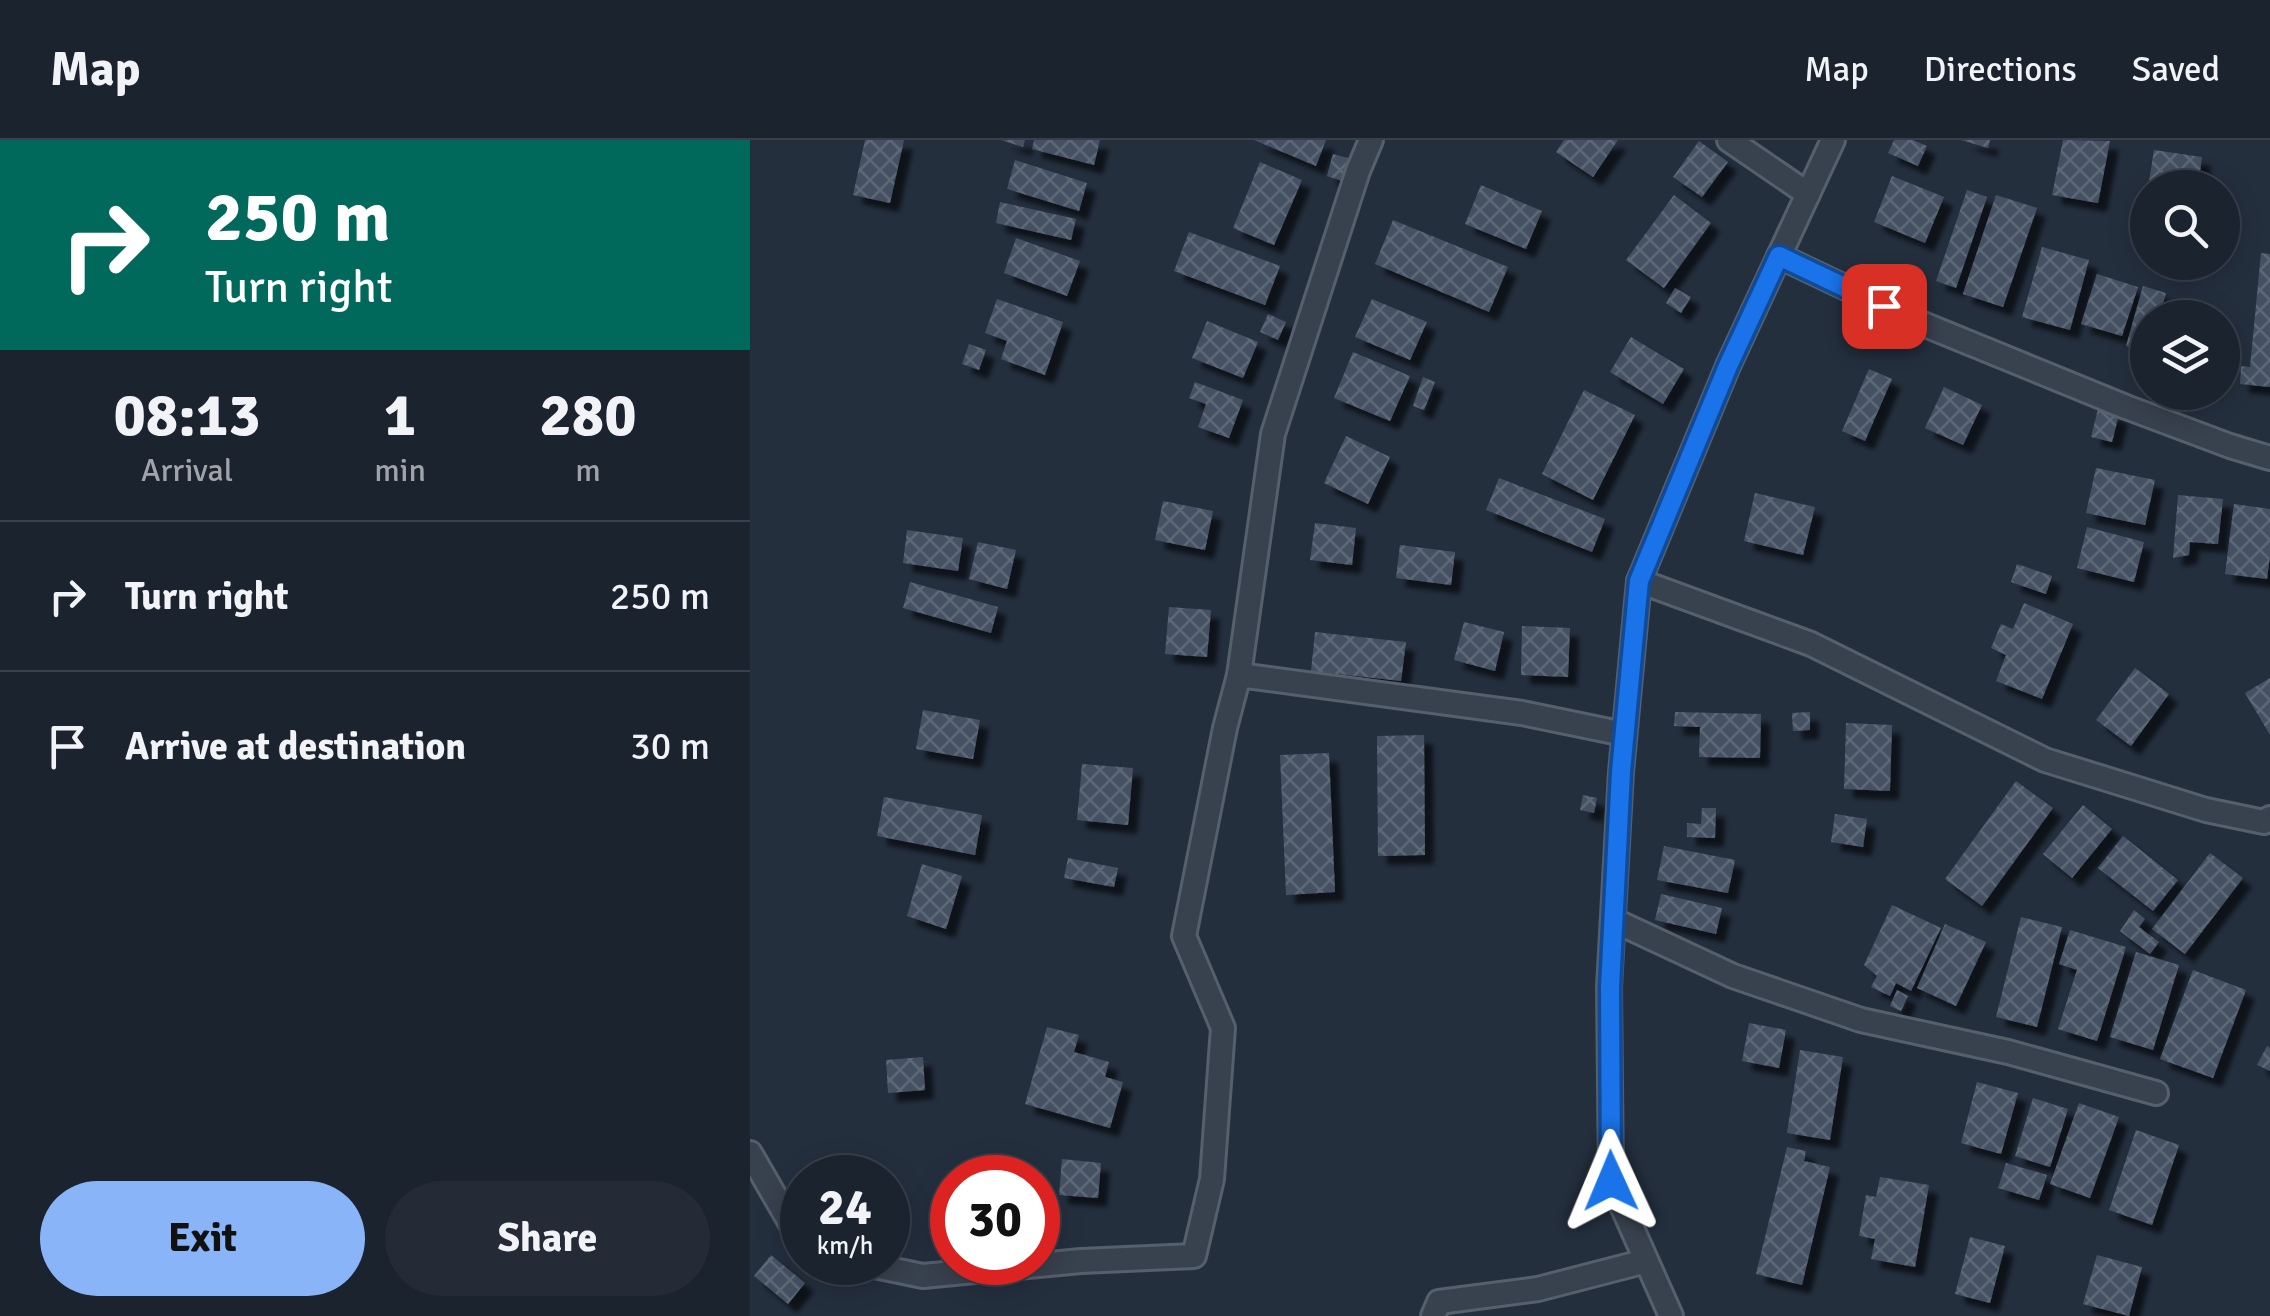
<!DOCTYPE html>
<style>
:root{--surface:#1b232e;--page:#242b36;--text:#f1f3f6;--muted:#a0a4aa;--line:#39404a;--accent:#8ab4f8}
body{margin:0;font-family:Signika,sans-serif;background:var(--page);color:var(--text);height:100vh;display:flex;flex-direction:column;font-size:38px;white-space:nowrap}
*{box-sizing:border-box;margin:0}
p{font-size:32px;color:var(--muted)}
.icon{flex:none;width:55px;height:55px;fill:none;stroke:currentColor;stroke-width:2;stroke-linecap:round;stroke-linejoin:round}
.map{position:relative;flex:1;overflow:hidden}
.sheet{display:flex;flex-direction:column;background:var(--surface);width:750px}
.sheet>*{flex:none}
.top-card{background:#00695c;color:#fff;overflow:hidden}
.controls{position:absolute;left:1380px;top:30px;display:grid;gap:20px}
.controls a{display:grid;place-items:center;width:110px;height:110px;border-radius:50%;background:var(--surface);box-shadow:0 5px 25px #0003,0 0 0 2px var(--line);font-size:50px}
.speed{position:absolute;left:30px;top:1015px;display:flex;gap:20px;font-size:50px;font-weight:700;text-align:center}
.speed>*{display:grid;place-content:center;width:130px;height:130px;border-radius:50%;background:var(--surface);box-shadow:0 5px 25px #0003,0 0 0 2px var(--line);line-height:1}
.speed small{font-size:25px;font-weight:400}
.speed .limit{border:15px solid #d22;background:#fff;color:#111}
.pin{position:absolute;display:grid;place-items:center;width:85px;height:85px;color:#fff;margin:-42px;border-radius:20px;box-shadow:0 5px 15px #0006}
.me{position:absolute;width:110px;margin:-55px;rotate:359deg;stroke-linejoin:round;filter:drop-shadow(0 0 8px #0008)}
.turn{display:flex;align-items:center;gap:35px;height:210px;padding:0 40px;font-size:45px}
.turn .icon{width:130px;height:130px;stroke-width:2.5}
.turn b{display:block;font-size:70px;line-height:85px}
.eta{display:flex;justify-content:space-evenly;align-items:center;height:170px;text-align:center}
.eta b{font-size:60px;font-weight:700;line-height:70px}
.button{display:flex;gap:20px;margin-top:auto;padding:20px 40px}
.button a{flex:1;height:115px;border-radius:60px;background:var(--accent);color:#111;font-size:40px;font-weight:700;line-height:115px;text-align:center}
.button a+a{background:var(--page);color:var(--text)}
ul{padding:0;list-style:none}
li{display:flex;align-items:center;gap:30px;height:150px;padding:0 40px;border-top:2px solid var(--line)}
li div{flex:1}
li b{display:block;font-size:38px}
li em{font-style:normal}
header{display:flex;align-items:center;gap:60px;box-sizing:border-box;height:140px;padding:0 50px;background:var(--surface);border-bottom:2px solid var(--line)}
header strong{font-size:48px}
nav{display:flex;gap:55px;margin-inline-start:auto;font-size:35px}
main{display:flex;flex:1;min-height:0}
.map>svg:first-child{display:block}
</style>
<header>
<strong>Map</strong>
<nav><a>Map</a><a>Directions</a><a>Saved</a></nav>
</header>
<main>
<section class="sheet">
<div class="top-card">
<div class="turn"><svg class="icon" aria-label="right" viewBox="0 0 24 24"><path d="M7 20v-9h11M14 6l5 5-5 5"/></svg><div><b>250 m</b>Turn right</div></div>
</div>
<div class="eta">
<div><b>08:13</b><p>Arrival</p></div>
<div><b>1</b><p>min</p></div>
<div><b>280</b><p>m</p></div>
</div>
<ul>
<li><svg class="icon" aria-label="right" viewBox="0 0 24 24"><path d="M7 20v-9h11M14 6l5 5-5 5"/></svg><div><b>Turn right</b></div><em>250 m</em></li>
<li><svg class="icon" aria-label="arrive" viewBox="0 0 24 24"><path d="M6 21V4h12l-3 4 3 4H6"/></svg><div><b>Arrive at destination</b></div><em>30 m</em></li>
</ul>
<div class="button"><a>Exit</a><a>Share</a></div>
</section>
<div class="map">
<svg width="1520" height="1176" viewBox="0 0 1520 1176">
<defs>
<pattern id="building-cross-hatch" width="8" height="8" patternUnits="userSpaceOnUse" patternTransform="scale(2.5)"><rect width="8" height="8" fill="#455162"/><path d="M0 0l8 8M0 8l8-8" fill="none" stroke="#5d6877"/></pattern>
<filter id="shadow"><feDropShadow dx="9" dy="9" stdDeviation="2.5" flood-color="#0009"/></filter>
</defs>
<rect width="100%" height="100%" fill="#242f3e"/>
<g fill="url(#building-cross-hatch)" filter="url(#shadow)">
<polygon points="115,0 154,0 140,63 103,55"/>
<polygon points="251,0 275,0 273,7"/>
<polygon points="284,0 350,0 344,25 282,9"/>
<polygon points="504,0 576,0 566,26"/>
<polygon points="814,0 868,0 843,37 806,12"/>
<polygon points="1144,0 1163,0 1177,6 1168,26 1138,13"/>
<polygon points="1211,0 1240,0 1238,8"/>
<polygon points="1313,0 1360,1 1348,63 1302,55"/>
<polygon points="949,1 978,22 952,57 923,37"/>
<polygon points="1404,10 1452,17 1448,48 1398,48"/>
<polygon points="583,14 598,18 592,41 577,36"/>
<polygon points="265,20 337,43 329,71 257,49"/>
<polygon points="510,22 552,40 524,105 483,88"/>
<polygon points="1142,36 1194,57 1175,103 1124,82"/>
<polygon points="731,45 792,71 776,109 715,84"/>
<polygon points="1217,50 1237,57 1206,148 1186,141"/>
<polygon points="924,55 961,83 914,148 876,120"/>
<polygon points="1246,55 1287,68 1253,167 1213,154"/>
<polygon points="250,62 326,79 321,100 246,83"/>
<polygon points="643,80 758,127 739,172 625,124"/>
<polygon points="439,92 530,126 515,165 424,131"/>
<polygon points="266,98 330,121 317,156 254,133"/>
<polygon points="1292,107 1339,120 1320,190 1272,177"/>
<polygon points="1511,113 1520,114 1520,247 1490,244 1491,226 1500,227"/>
<polygon points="1347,134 1388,147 1372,196 1331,184"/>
<polygon points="1393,146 1416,153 1409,178 1398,178 1398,212 1376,206"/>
<polygon points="925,148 941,157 931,173 916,163"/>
<polygon points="247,159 313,182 295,235 251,219 257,201 235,193"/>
<polygon points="622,159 677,182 660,220 605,197"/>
<polygon points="518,174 536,182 528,200 510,192"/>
<polygon points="457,181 508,202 493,238 442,218"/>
<polygon points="881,197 934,229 913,264 860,232"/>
<polygon points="219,204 236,210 229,230 212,224"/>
<polygon points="603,212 660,236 640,281 584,258"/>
<polygon points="1119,229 1142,239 1115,301 1092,291"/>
<polygon points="673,237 685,242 674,270 663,266"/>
<polygon points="445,242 493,260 479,298 448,287 456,264 439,258"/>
<polygon points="1194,247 1232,265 1213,305 1175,288"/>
<polygon points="834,250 885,275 843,360 792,334"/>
<polygon points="1348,269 1369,274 1362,302 1341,297"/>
<polygon points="596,296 640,317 618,364 574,343"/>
<polygon points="1346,328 1405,340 1395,385 1336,373"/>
<polygon points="749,338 855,379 842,412 736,370"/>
<polygon points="1005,353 1065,367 1053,415 994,401"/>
<polygon points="1428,355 1473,359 1468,404 1440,402 1439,415 1423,418"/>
<polygon points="413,361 463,371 455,410 405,400"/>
<polygon points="1484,364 1520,369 1520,416 1517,439 1475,434"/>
<polygon points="565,383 606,388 602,425 560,420"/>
<polygon points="1337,387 1394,402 1384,442 1327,428"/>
<polygon points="157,390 213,398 208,431 153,423"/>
<polygon points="228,402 266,410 257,449 219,439"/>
<polygon points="650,405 705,412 701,445 646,438"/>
<polygon points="1267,424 1302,436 1296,454 1261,442"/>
<polygon points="160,442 248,467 241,493 153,468"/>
<polygon points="1274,463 1323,484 1292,559 1246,541 1256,515 1241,508 1251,484 1263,489"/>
<polygon points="419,467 461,470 457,517 415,514"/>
<polygon points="714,482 754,492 745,531 704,520"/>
<polygon points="772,486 820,488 818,537 771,535"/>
<polygon points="565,492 656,502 651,541 561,531"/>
<polygon points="1385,528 1419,554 1381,606 1346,580"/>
<polygon points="1520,538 1520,595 1495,553"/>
<polygon points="173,570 230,580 223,619 166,609"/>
<polygon points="925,572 1011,574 1010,618 949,617 950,587 924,586"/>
<polygon points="1060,572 1060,590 1043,591 1042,573"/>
<polygon points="1096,583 1142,585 1140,651 1094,649"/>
<polygon points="674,595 675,715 628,716 627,596"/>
<polygon points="579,613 585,752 536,755 530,615"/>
<polygon points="332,624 383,628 378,685 327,680"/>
<polygon points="1266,641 1303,668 1232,766 1195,739"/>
<polygon points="833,655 847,658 844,673 830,670"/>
<polygon points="134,657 232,675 225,715 127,696"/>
<polygon points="1333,665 1362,689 1322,738 1293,714"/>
<polygon points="952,668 966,668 965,698 937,697 937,683 951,684"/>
<polygon points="1085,674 1117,679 1113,707 1081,702"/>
<polygon points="1373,696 1428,740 1403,771 1348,728"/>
<polygon points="914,706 985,720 978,753 907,740"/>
<polygon points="1460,713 1493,738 1435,814 1402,789"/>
<polygon points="318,718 368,728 364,747 314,738"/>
<polygon points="172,724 212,736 196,789 157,776"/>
<polygon points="911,754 972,768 966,794 905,780"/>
<polygon points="1142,765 1191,788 1161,851 1146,843 1140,856 1121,847 1127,836 1114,825"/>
<polygon points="1384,770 1395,779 1389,787 1409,802 1400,814 1370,791"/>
<polygon points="1271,777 1312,787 1287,887 1246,877"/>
<polygon points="1195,784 1236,802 1206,866 1167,848"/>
<polygon points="1320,790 1376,807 1347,901 1308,889 1327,830 1309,824"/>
<polygon points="1386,812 1429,825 1403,910 1360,897"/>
<polygon points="1443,830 1496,850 1463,938 1410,919"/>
<polygon points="1147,850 1158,856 1151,871 1140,866"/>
<polygon points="999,883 1036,890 1029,928 992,921"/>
<polygon points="297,887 329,895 324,912 359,922 355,937 373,942 360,988 275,964"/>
<polygon points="1517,906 1520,908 1520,931 1507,925"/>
<polygon points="1050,910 1093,917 1080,1000 1037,993"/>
<polygon points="173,917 175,950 138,953 136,920"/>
<polygon points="1227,942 1268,953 1251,1014 1211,1003"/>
<polygon points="1283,958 1318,969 1300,1027 1265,1016"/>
<polygon points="1329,963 1369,977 1340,1058 1300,1044"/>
<polygon points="1386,990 1429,1005 1402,1085 1359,1070"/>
<polygon points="1037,1007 1056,1011 1054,1021 1080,1027 1052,1145 1006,1134"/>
<polygon points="312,1019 351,1023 348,1058 309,1055"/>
<polygon points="1256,1023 1297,1035 1289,1060 1248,1048"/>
<polygon points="1130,1037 1179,1045 1165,1127 1121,1119 1125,1099 1109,1096 1116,1055 1126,1057"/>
<polygon points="1220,1097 1255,1106 1240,1163 1205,1154"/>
<polygon points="21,1115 55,1143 38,1164 4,1136"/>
<polygon points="1347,1115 1392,1127 1379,1176 1333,1164"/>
</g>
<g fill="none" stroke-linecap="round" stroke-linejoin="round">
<defs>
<g id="minor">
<polyline points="979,0 1058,54"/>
<polyline points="1029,116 1168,182 1376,267 1480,306 1520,318"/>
<polyline points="889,441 1061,504 1295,620 1456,670 1514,682 1520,678"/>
<polyline points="489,535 523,294 608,31 621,0"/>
<polyline points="863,780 983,836 1111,880 1258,912 1406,953"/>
<polyline points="0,1013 52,1103"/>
<polyline points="105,1122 173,1136 331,1121 444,1116 462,1039 473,888 434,796 475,588 489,535 772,573 874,594"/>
<polyline points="683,1176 689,1162 788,1149 896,1121"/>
<polyline points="921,1176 861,1041 859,847 871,632 889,441 978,226 1083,0"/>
</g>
</defs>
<use href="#minor" stroke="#565f6c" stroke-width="28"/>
<use href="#minor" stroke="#38414e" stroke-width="22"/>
</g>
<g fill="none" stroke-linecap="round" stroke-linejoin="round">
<defs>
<polyline id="route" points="861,1041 860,847 871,632 889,441 978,226 1029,116 1134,166"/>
</defs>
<use href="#route" stroke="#114b97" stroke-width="25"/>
<use href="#route" stroke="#1a73e8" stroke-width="18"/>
</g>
</svg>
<div class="controls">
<a><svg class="icon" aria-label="search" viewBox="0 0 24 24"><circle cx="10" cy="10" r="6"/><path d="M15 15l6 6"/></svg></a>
<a><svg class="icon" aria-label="layers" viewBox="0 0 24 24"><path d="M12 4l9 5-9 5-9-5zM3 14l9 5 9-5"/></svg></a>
</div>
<div class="speed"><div>24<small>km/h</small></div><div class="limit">30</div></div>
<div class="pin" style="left:1134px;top:166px;background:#d93025"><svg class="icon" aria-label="arrive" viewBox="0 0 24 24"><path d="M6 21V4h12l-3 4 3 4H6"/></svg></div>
<svg class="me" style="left:861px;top:1041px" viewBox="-20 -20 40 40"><path d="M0-17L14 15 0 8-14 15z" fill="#1a73e8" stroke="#fff" stroke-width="4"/></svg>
</div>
</main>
